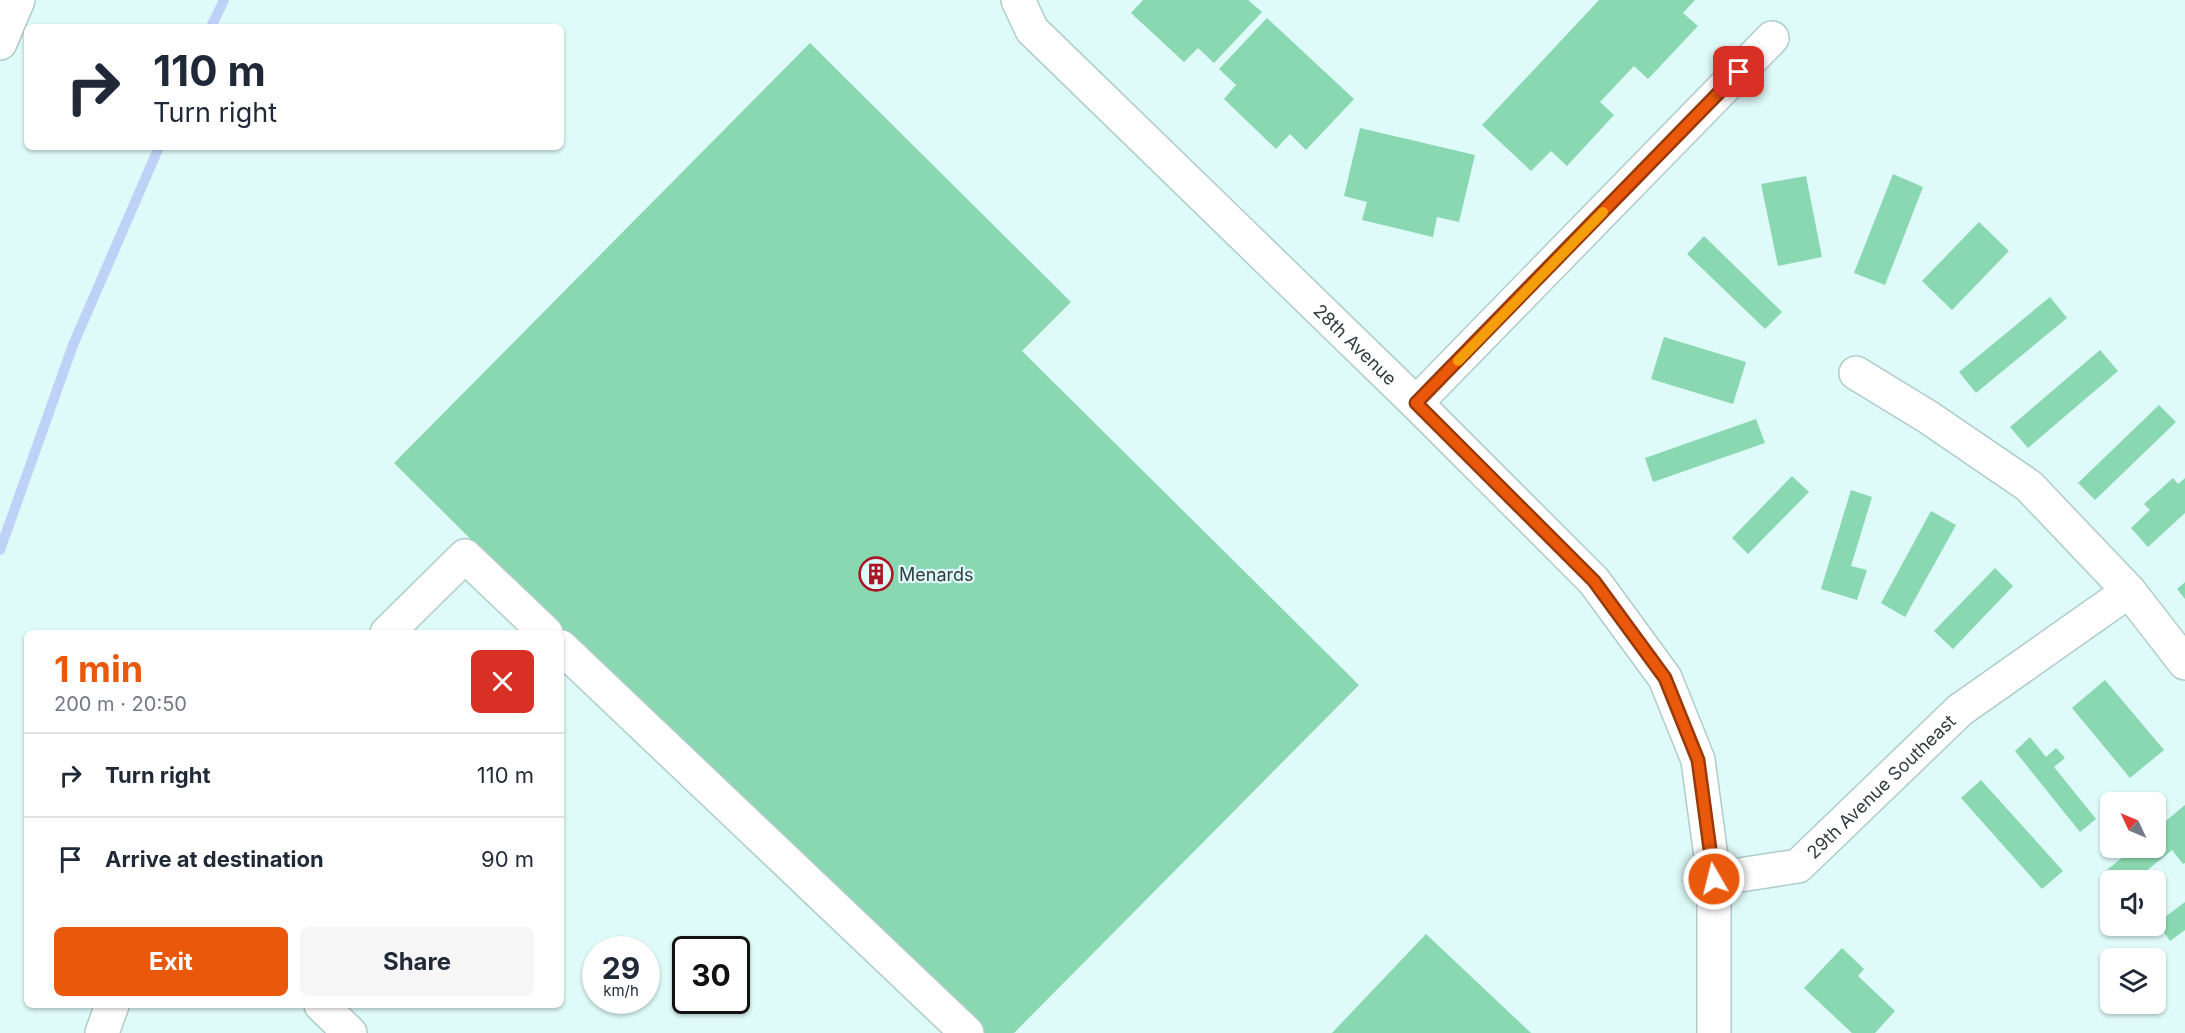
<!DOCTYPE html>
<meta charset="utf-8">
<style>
:root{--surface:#fff;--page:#f6f6f7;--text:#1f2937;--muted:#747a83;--line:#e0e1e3;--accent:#ea580c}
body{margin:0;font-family:Inter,sans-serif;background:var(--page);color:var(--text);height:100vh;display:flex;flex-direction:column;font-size:22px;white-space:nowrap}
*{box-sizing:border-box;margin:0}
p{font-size:20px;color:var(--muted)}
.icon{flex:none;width:33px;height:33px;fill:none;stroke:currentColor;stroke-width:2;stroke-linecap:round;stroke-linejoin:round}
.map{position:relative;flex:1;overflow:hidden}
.details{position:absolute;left:24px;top:630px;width:540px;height:378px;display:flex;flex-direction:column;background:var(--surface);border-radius:9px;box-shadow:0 2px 4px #0004}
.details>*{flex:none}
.hud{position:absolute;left:24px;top:24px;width:540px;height:126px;border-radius:9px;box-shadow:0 2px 4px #0004;background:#fff;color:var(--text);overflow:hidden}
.needle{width:39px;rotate:314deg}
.fabs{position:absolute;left:2100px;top:792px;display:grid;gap:12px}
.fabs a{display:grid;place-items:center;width:66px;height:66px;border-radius:9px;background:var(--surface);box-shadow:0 2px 4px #0004;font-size:30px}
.speed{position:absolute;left:582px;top:936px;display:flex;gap:12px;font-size:30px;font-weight:700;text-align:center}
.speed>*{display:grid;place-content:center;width:78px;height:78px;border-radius:50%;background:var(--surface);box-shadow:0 2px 4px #0004;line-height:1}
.speed small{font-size:15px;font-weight:400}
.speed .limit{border:3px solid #111;border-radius:9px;background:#fff;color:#111}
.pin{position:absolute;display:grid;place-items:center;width:51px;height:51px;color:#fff;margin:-26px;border-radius:12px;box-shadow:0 3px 9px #0006}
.me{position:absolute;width:66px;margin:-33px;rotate:352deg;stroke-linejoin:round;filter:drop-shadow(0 0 4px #0008)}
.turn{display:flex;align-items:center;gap:21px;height:126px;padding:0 30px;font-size:27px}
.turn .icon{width:78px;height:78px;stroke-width:2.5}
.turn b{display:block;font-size:42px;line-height:51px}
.round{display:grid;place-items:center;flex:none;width:63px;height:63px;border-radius:9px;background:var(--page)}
.head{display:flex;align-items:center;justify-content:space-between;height:102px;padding:0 30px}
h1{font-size:36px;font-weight:700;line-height:45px;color:var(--accent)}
.button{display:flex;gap:12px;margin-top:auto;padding:12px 30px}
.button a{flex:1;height:69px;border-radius:9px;background:var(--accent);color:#fff;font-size:24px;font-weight:700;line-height:69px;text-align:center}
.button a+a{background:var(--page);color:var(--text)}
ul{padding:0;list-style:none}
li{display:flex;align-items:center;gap:18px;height:84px;padding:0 30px;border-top:2px solid var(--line)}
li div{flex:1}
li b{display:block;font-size:22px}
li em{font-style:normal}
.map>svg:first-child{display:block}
</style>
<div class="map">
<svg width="2185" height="1033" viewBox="0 0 2185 1033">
<rect width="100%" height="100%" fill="#defaf9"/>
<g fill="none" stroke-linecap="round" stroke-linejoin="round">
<g stroke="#bed1f7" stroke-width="10">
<polyline points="211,27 224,0"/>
<polyline points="0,550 73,345 159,147"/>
</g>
</g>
<g fill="#8ad8b1">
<polygon points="1143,0 1248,0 1262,12 1214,63 1198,48 1184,62 1131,13"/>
<polygon points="1599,0 1695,0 1683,13 1698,26 1648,79 1634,66 1600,102 1614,115 1567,166 1551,151 1531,171 1482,125"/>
<polygon points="1267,18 1354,99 1306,150 1290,134 1276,149 1224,99 1236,85 1219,69"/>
<polygon points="810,43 1071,302 1022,351 1359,685 1014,1033 968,1033 394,463"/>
<polygon points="1360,128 1475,155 1459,222 1437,217 1433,237 1362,220 1367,202 1344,196"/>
<polygon points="1893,174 1923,187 1885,285 1854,273"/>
<polygon points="1806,176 1822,257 1778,266 1761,184"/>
<polygon points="1979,222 2009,251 1952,310 1922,281"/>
<polygon points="1704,236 1782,312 1765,329 1687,254"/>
<polygon points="2050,297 2067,318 1976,393 1959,372"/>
<polygon points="1664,337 1746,362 1733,404 1651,379"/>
<polygon points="2100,350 2118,371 2028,448 2010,427"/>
<polygon points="2159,405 2176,422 2095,500 2078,483"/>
<polygon points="1756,419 1765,443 1653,482 1645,458"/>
<polygon points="1792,476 1809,492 1748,554 1732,538"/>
<polygon points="2173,478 2178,484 2185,478 2185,513 2148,547 2131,528 2150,510 2144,504"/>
<polygon points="1851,490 1872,497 1851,566 1867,570 1857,600 1821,589"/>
<polygon points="1931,511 1956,525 1905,617 1881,603"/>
<polygon points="1995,568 2013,586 1953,649 1934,631"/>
<polygon points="2185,582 2185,599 2177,589"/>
<polygon points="2105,680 2164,750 2130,778 2072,708"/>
<polygon points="2030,737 2046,757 2056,748 2065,758 2054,767 2096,819 2080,832 2015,751"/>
<polygon points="1981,780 2063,871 2042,889 1961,798"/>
<polygon points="2185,805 2185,863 2183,864 2172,850 2135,880 2110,880 2110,884 2102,874 2134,848 2156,848 2156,829"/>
<polygon points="2185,902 2185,930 2170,941 2157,923"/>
<polygon points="1426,934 1531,1033 1332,1033"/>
<polygon points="1842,948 1864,969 1858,976 1895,1011 1875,1033 1852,1033 1804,988"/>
</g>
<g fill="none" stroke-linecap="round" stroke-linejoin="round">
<defs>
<g id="minor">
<path id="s1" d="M1018,0L1032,30L1416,403L1594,581L1665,678L1698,760L1714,879"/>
<polyline points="1856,373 1928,417 2029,486 2129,591 2185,663"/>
<polyline points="1416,403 1772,38"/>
<polyline points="387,633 465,556 546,633"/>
<polyline points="561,647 967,1033"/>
<polyline points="321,1005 350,1033"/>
<polyline points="102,1033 112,1005"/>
<path id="s2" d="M1714,1033V879L1798,866L1960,710L2129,591"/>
</g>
<polyline id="highway" points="0,43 18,0"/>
</defs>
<use href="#minor" stroke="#b0cbcb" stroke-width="36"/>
<use href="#highway" stroke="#b0cbcb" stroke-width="36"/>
<use href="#minor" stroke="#fff" stroke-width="33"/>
<use href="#highway" stroke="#fff" stroke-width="33"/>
</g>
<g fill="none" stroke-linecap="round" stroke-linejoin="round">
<defs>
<polyline id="route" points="1714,879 1698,760 1665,678 1594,581 1416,403 1739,72"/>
</defs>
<use href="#route" stroke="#983908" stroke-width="15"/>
<use href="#route" stroke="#ea580c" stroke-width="10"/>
<polyline stroke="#f59e0b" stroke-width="10" points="1458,361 1603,212"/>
</g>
<defs>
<symbol id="building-ring" viewBox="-11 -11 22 22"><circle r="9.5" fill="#defaf9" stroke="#ab1626" stroke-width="1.5"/><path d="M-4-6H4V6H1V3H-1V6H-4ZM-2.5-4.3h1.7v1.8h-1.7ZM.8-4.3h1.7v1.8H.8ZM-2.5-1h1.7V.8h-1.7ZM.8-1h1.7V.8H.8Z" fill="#ab1626"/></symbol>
</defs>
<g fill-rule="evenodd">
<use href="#building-ring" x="857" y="555" width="38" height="38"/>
</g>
<g text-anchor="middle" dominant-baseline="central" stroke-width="4.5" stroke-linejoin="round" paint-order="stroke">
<g font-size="18" fill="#313c3c" stroke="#defaf9">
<text stroke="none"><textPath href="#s1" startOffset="484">28th Avenue</textPath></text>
<text stroke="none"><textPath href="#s2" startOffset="354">29th Avenue Southeast</textPath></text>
</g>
<g font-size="18" fill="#313c3c" stroke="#defaf9" text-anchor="start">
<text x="899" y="574">Menards</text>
</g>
</g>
</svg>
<div class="fabs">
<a><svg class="needle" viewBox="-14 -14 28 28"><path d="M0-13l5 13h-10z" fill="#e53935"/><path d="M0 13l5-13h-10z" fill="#747a83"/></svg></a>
<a><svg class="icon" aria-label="sound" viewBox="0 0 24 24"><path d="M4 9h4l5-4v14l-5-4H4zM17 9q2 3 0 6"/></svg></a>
<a><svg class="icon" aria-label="layers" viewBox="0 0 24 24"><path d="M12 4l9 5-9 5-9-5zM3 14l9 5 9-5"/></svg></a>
</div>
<div class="speed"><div>29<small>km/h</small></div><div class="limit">30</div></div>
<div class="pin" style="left:1739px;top:72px;background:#d93025"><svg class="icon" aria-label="arrive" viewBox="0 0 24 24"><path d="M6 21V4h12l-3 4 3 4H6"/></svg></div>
<svg class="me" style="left:1714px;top:879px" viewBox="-20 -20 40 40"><circle r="17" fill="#ea580c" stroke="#fff" stroke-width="3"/><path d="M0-11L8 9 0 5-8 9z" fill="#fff"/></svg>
<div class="hud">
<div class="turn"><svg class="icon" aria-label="right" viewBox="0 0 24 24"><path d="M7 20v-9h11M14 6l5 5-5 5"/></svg><div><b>110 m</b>Turn right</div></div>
</div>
<section class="details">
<div class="head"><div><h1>1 min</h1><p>200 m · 20:50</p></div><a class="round" style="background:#d93025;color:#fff"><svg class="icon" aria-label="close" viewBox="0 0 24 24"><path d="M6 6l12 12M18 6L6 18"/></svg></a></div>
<ul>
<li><svg class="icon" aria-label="right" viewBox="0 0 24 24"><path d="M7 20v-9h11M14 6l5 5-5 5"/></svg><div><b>Turn right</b></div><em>110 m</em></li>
<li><svg class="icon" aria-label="arrive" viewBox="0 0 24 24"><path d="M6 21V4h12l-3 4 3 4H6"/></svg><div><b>Arrive at destination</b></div><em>90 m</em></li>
</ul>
<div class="button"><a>Exit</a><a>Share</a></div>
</section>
</div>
